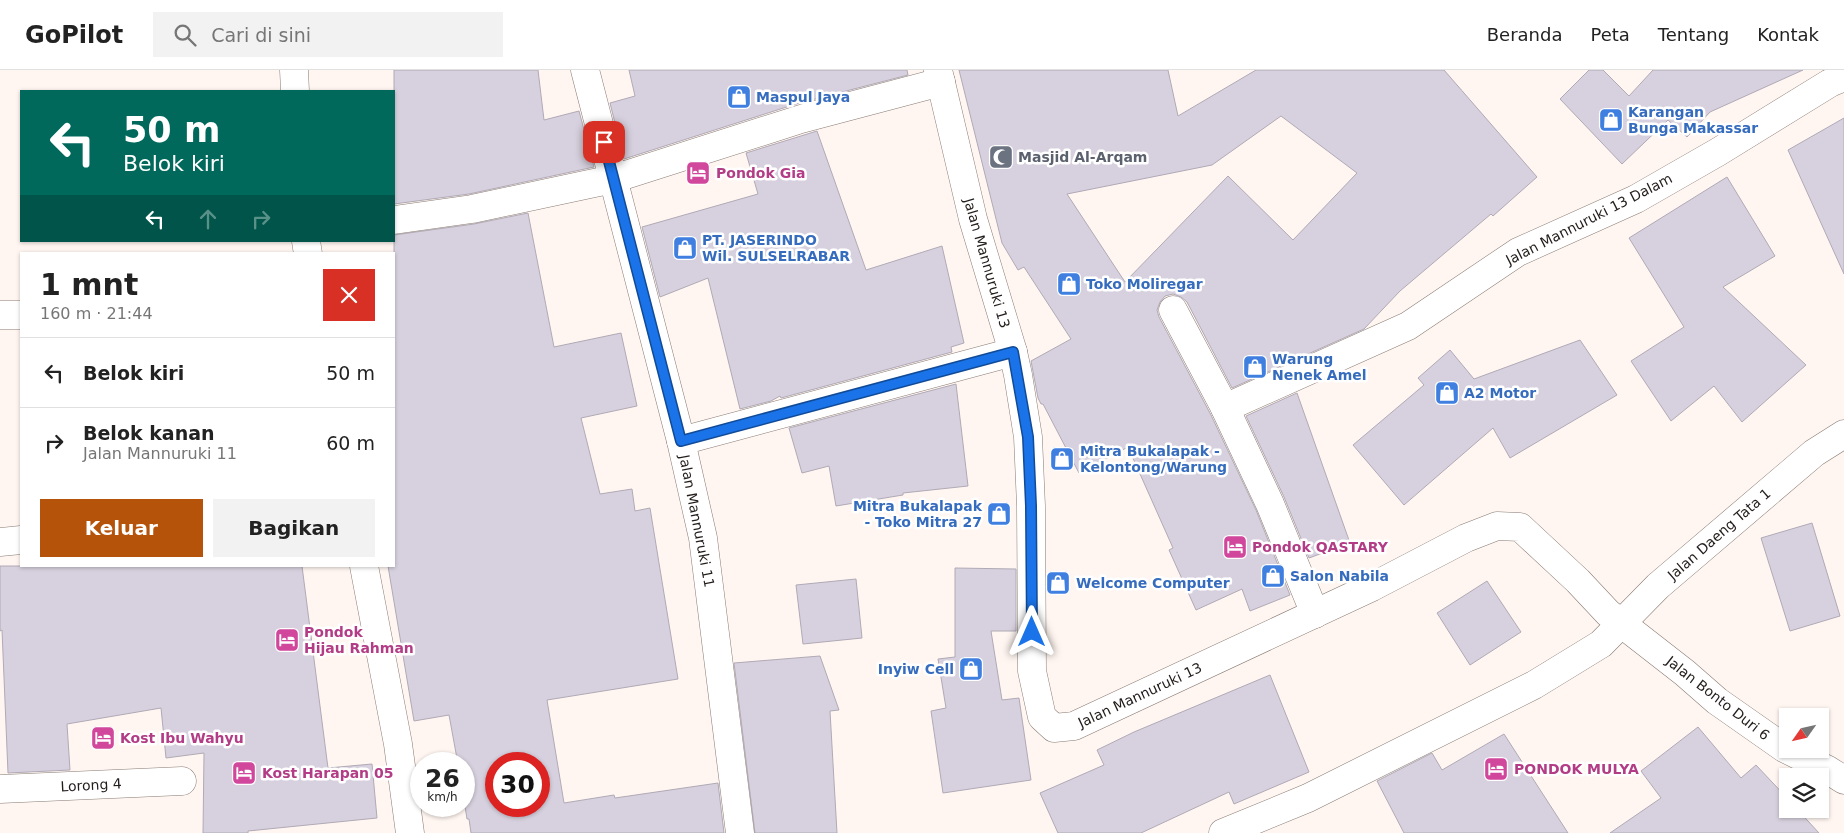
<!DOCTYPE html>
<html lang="id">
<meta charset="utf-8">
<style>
:root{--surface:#fff;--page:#f2f2f2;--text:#222;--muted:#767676;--line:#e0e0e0;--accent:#b45309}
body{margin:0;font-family:"DejaVu Sans",sans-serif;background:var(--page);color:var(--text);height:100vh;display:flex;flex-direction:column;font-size:19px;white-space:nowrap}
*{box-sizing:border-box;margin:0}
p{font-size:16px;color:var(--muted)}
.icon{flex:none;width:28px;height:28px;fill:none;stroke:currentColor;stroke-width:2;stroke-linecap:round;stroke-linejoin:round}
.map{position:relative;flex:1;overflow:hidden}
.details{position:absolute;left:20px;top:182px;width:375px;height:315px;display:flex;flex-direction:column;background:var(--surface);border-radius:0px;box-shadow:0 1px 4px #0004}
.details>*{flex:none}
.guide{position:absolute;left:20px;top:20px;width:375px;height:152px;border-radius:0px;box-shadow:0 1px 4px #0004;background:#00695c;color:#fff;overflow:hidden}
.needle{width:32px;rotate:236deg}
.controls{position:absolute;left:1779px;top:638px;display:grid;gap:10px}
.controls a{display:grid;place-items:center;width:50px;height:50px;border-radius:0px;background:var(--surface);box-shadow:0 1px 4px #0004;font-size:25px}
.speed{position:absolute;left:410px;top:682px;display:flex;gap:10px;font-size:25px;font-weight:700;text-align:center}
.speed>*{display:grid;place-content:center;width:65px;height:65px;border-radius:50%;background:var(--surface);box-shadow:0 1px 4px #0004;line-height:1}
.speed small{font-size:12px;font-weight:400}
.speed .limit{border:8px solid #d22;background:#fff;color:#111}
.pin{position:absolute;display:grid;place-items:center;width:42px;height:42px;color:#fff;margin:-21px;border-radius:10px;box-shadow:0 2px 8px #0006}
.me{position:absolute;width:55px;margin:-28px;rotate:0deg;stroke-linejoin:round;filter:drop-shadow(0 0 4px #0008)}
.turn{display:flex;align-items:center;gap:18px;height:105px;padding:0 20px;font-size:22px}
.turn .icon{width:65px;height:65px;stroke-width:2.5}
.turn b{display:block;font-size:35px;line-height:42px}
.lanes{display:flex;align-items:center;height:48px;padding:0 20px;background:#0003;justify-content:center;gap:25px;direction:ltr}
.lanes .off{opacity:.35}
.round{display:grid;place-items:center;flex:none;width:52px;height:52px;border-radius:0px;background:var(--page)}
.head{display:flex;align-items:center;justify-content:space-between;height:85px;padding:0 20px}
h1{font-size:30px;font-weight:700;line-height:38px}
.cta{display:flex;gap:10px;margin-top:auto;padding:10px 20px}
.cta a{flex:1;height:58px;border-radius:0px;background:var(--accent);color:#fff;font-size:20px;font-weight:700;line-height:58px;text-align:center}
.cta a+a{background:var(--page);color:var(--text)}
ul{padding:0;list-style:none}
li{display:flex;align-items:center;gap:15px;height:70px;padding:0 20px;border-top:1px solid var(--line)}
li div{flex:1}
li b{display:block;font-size:19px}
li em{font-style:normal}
header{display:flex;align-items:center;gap:30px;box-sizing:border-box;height:70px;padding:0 25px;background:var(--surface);border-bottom:1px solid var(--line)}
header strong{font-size:24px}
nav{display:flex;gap:28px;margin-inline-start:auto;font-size:18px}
.search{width:350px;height:45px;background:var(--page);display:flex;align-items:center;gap:12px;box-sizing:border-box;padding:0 18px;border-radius:0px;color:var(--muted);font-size:19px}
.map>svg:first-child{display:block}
</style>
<header>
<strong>GoPilot</strong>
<div class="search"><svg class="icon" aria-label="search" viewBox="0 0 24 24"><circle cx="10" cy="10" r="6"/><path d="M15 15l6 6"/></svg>Cari di sini</div>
<nav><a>Beranda</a><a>Peta</a><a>Tentang</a><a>Kontak</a></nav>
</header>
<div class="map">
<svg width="1844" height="763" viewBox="0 0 1844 763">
<rect width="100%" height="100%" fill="#fff6f1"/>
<g fill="#d7d0de" stroke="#b0aab6" fill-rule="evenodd">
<polygon points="394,0 538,0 544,50 579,41 594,97 469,124 394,134"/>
<polygon points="629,0 907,0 908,5 796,34 624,89 610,33 635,26"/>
<path d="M959,0H1168L1178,46L1256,0H1444L1537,107L1493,146L1491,144L1400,221L1364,259L1232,318L1187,232L1181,227L1173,224L1165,226L1160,232L1157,240L1159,247L1211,345L1256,440L1290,525L1250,541L1242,519L1196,540L1169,480L1173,478L1128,377L1079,403L1043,334H1041L1038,328L1031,291L1071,269L1024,197L1018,200L1002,173ZM1281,46L1357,103L1293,170L1228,106L1125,212L1067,124L1212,95Z"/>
<polygon points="1589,0 1603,0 1629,26 1653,0 1803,0 1710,42 1687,67 1668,50 1622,94 1560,29"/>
<polygon points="1844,48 1844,204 1788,80"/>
<polygon points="817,61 866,200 942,176 964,273 951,277 952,282 781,328 780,326 771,331 740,339 708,208 660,227 642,157 758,124 746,83"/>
<polygon points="1727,107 1775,186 1723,217 1806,295 1742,352 1714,316 1671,351 1631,291 1684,257 1629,168"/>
<path d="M528,143L554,277L621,263L637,336L581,348L600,424L632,419L635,441L650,438L678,609L547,630L564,733L614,725L615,728L718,713L724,763H471L469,749H467L464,730V694H458L449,645L414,651L388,496H394V165L474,154ZM496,694H539V736H496Z"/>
<polygon points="1580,270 1617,325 1510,388 1493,358 1404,435 1353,375 1424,315 1418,308 1450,280 1474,309"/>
<polygon points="956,314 968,416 903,423 903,425 836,436 829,396 802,403 789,358"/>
<polygon points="1297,323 1350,473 1309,488 1284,427 1246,346"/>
<polygon points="1812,453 1840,546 1790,561 1761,468"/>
<polygon points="0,496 302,496 328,698 372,694 377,748 248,761 248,763 203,763 204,683 166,688 161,638 67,654 70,700 8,703 2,560 0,561"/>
<polygon points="955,498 1016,499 1016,561 991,561 1002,630 1019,628 1031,710 943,723 931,641 946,638 938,589 955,587"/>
<polygon points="856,509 862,568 803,574 796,515"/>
<polygon points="1487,511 1521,562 1470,595 1437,543"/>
<polygon points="820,586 839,640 830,641 837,763 755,763 734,593"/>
<polygon points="1270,605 1309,702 1234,734 1229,722 1141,763 1058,763 1040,723 1104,695 1097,680 1134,662"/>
<polygon points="1698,657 1741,708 1756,695 1788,729 1788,739 1797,739 1819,763 1610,763 1661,728 1641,701"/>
<polygon points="1504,664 1568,763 1404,763 1377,711 1432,683 1442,700"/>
</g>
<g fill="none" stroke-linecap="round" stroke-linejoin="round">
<defs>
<g id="minor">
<polyline points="294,0 295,21"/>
<polyline points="585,0 681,371 703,468 740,763"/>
<polyline points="938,0 973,149 1013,282 1018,305 1028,367 1031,436 1032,601 1042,647 1054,658 1074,656 1372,517 1466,468 1497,456 1520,457 1578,511 1608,543 1685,603 1717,631 1784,678 1828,700 1844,710"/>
<polyline points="394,150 472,139 613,109 801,49 941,12"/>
<polyline points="306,171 308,184"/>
<polyline points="1173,240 1225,338 1270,434 1315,544"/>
<polyline points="0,245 21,245"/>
<polyline points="1225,338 1408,256 1518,182 1636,129 1718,82 1830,13 1844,7"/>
<polyline points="681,371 1013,282"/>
<polyline points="0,472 21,470"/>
<polyline points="364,496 398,674 410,763"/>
<polyline points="0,719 182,711"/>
<polyline points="1223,763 1308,728 1534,615 1601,574 1658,516 1814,383 1844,364"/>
</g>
</defs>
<use href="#minor" stroke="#897b74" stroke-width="29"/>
<use href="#minor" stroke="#fff" stroke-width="28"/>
</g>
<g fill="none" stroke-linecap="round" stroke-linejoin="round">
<defs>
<polyline id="route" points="604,72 681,371 1013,282 1028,367 1031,436 1032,562"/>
</defs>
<use href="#route" stroke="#114b97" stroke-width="12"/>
<use href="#route" stroke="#1a73e8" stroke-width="9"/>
</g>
<defs>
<symbol id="shop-square" viewBox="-11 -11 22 22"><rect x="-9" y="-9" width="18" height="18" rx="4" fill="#3f7fe0" stroke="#fff"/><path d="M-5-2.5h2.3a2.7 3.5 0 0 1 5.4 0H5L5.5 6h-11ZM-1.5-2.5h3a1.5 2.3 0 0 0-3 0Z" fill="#fff"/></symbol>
<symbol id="mosque-square" viewBox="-11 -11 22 22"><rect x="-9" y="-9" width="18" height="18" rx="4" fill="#6b7280" stroke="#fff"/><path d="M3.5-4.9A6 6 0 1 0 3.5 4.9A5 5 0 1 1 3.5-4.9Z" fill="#fff"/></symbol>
<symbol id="hotel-square" viewBox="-11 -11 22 22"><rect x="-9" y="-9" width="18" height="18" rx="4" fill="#d1479c" stroke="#fff"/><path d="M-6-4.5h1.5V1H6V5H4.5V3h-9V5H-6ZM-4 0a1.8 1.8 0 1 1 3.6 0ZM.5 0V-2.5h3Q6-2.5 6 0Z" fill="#fff"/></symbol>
</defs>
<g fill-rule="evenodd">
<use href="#shop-square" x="725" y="13" width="28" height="28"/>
<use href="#shop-square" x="1597" y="36" width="28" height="28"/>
<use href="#mosque-square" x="987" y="73" width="28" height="28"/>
<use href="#hotel-square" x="684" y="89" width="28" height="28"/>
<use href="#shop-square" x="671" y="164" width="28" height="28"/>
<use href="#shop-square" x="1055" y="200" width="28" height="28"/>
<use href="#shop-square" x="1241" y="283" width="28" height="28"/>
<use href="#shop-square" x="1433" y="309" width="28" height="28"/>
<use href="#shop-square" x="1048" y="375" width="28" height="28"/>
<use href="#shop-square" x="985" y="430" width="28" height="28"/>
<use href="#hotel-square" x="1221" y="463" width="28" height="28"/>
<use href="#shop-square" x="1259" y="492" width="28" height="28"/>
<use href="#shop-square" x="1044" y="499" width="28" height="28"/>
<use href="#hotel-square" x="273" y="556" width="28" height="28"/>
<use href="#shop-square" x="957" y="585" width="28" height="28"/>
<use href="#hotel-square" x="89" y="654" width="28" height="28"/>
<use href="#hotel-square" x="1482" y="685" width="28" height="28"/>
<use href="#hotel-square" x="230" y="689" width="28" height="28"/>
</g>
<g text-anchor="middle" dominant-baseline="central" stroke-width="5" stroke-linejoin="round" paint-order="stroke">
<g font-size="14" font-weight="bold" fill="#366cbe" stroke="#fff" text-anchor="start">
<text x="756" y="27">Maspul Jaya</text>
<text x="1628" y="42">Karangan<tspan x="1628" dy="16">Bunga Makassar</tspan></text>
<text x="702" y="170">PT. JASERINDO<tspan x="702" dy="16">Wil. SULSELRABAR</tspan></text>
<text x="1086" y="214">Toko Moliregar</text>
<text x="1272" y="289">Warung<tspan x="1272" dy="16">Nenek Amel</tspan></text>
<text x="1464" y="323">A2 Motor</text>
<text x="1080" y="381">Mitra Bukalapak -<tspan x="1080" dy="16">Kelontong/Warung</tspan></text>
<text x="982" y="436" text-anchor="end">Mitra Bukalapak<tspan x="982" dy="16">- Toko Mitra 27</tspan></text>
<text x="1290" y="506">Salon Nabila</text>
<text x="1076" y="513">Welcome Computer</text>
<text x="954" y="599" text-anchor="end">Inyiw Cell</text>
</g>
<g font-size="14" font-weight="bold" fill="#5b616d" stroke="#fff" text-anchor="start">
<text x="1018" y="87">Masjid Al-Arqam</text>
</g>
<g font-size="14" font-weight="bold" fill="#b23c85" stroke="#fff" text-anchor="start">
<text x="716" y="103">Pondok Gia</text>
<text x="1252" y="477">Pondok QASTARY</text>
<text x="304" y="562">Pondok<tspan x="304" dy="16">Hijau Rahman</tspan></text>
<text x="120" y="668">Kost Ibu Wahyu</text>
<text x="1514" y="699">PONDOK MULYA</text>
<text x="262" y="703">Kost Harapan 05</text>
</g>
<g font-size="14" fill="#221c1a" stroke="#fff">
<text transform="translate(1589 149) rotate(-27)">Jalan Mannuruki 13 Dalam</text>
<text transform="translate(987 193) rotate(74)">Jalan Mannuruki 13</text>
<text transform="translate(697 451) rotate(79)">Jalan Mannuruki 11</text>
<text transform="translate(1719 464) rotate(-41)">Jalan Daeng Tata 1</text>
<text transform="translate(1140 625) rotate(-25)">Jalan Mannuruki 13</text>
<text transform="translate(1718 628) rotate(38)">Jalan Bonto Duri 6</text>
<text transform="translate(91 715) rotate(-3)">Lorong 4</text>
</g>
</g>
</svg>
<div class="controls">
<a><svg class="needle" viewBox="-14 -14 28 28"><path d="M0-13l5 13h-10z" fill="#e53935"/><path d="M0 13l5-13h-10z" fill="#767676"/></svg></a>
<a><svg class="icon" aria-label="layers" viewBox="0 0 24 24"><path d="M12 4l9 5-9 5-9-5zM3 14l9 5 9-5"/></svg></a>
</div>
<div class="speed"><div>26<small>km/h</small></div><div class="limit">30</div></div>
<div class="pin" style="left:604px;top:72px;background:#d93025"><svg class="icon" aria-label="arrive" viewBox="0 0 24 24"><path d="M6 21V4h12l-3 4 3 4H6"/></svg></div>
<svg class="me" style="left:1032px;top:562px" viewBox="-20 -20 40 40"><path d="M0-17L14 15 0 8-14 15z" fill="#1a73e8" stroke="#fff" stroke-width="4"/></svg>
<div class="guide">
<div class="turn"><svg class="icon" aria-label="left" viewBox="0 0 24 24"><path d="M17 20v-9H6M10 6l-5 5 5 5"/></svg><div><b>50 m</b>Belok kiri</div></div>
<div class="lanes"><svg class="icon" aria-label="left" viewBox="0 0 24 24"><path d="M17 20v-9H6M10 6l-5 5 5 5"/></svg><svg class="icon off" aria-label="ahead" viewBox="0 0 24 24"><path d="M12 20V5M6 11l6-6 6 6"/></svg><svg class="icon off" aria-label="right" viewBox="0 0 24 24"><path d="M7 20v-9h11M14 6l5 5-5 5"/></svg></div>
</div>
<section class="details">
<div class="head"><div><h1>1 mnt</h1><p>160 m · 21:44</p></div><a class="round" style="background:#d93025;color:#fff"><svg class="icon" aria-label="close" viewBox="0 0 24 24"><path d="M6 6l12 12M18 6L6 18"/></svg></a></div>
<ul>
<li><svg class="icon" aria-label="left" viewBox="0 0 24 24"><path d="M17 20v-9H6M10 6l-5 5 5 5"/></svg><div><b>Belok kiri</b></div><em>50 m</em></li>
<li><svg class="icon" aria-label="right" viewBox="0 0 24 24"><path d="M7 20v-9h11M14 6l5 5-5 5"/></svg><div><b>Belok kanan</b><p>Jalan Mannuruki 11</p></div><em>60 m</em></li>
</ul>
<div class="cta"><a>Keluar</a><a>Bagikan</a></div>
</section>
</div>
